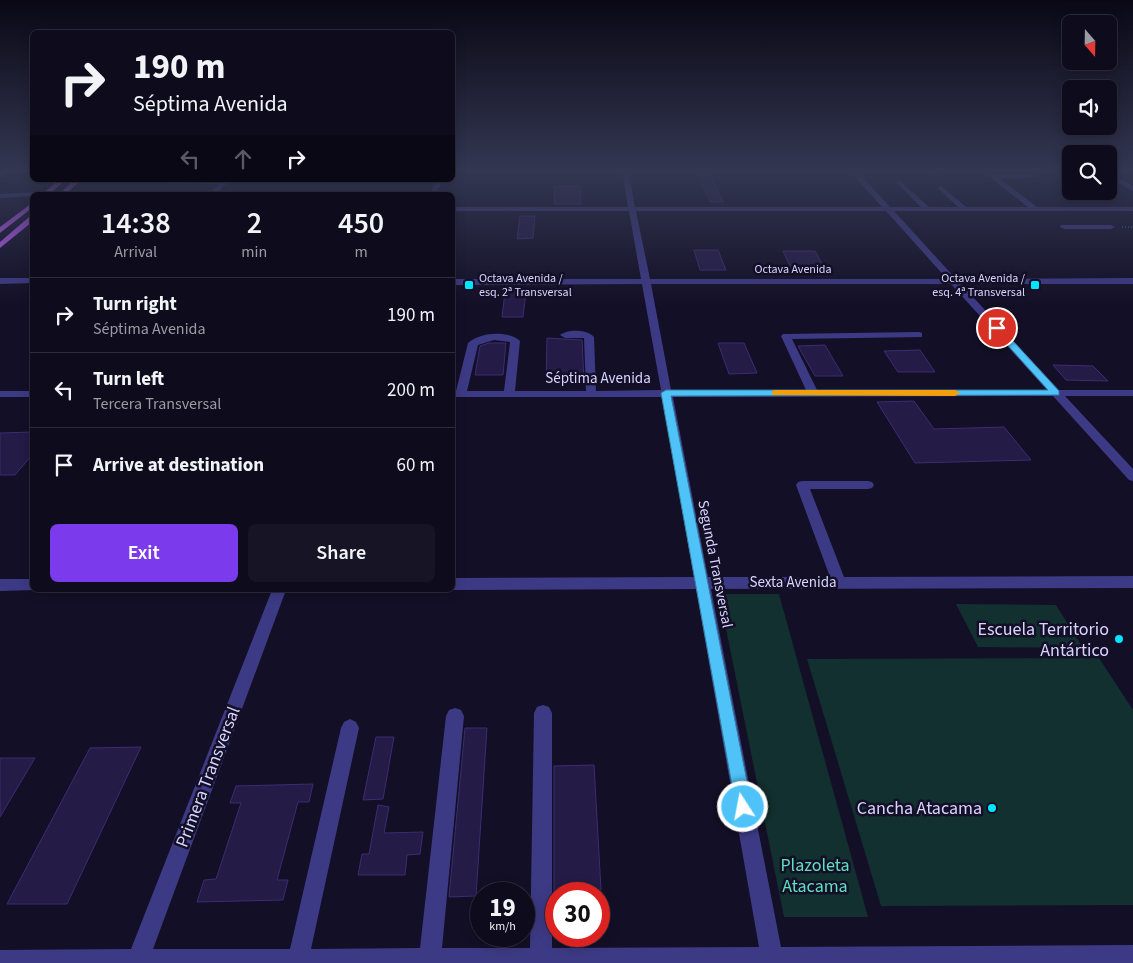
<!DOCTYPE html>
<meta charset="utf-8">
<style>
:root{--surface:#0e0b1c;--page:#171425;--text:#f1f3f6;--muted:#9b9ba3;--line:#2e2b3b;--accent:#7c3aed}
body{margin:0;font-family:"Source Sans 3",sans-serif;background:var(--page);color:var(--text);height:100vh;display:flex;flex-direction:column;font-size:19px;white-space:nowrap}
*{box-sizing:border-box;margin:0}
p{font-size:16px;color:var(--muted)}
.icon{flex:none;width:28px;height:28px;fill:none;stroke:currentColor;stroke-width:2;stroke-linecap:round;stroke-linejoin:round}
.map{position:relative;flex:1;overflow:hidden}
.side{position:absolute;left:30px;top:192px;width:425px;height:400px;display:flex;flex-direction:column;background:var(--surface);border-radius:8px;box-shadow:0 2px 12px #0003,0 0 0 1px var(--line)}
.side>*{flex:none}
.banner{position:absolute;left:30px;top:30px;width:425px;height:152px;border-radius:8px;box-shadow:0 2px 12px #0003,0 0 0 1px var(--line);background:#0e0b1c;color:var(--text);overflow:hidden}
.needle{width:32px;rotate:160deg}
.tools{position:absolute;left:1062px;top:15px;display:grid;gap:10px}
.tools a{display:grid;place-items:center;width:55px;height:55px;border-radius:8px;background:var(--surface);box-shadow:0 2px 12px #0003,0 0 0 1px var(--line);font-size:25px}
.speed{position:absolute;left:470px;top:882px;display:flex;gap:10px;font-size:25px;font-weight:700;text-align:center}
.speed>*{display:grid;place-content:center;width:65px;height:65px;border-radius:50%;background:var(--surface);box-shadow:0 2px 12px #0003,0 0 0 1px var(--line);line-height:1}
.speed small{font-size:12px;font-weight:400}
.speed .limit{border:8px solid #d22;background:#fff;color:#111}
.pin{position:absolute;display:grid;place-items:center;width:42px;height:42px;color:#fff;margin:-21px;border:2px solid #fff;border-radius:50%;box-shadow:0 1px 5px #0007}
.me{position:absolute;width:55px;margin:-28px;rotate:349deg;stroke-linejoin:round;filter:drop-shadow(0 0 4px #0008)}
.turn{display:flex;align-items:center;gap:18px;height:105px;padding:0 20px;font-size:22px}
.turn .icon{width:65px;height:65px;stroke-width:2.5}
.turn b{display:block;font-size:35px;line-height:42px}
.lanes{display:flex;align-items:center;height:48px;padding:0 20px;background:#0003;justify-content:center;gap:25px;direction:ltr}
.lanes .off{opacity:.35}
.eta{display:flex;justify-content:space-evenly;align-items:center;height:85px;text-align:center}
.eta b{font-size:30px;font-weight:600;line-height:35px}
.action{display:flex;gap:10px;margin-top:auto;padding:10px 20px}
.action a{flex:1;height:58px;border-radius:8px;background:var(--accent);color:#fff;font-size:20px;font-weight:600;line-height:58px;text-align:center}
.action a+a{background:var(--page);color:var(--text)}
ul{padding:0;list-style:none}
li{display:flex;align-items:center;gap:15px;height:75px;padding:0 20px;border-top:1px solid var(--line)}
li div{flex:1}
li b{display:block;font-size:19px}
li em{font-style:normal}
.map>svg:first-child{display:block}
</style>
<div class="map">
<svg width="1133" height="963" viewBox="0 0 1133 963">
<rect width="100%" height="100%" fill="#130f26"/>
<g fill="#12302f">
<polygon points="719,594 779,594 868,917 784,917"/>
<polygon points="956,604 1056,605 1083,648 978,647"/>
<polygon points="1099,658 1133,710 1133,905 881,906 807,659"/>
</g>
<g fill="#241b47" stroke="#3b2d73">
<polygon points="696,170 708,170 723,202 710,202"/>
<polygon points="555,186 580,186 581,204 554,204"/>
<polygon points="520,216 535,216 533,238 517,239"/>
<polygon points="694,250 718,250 726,270 700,270"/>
<polygon points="783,251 815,251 827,272 793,272"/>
<polygon points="505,292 526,292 523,317 502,317"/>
<polygon points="547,338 582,340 584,381 546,381"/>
<polygon points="489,343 506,343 503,375 475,375 480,346"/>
<polygon points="718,343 744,343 757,373 729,374"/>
<polygon points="825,345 843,376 815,376 798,346"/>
<polygon points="920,350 935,372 898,372 884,351"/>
<polygon points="1053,365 1093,366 1108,381 1066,380"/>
<polygon points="914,401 934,429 1004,427 1031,460 915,463 877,402"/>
<polygon points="32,432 32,455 15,475 0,475 0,433"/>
<polygon points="465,728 487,728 476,896 449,897"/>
<polygon points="376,737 394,737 383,799 363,800"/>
<polygon points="141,747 67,904 7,904 90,748"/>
<polygon points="0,758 35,758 0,817"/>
<polygon points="594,765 601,890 554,891 554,766"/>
<polygon points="313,784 309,802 298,802 277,880 288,880 283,900 197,902 204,880 216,879 241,803 230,803 236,786"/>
<polygon points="378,805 389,807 384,833 423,832 420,854 407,855 405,875 358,875 362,854 369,854"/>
</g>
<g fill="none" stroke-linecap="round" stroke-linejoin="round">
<polyline stroke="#2fb8b0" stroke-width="1" stroke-dasharray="1 2" stroke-linecap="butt" points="1122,227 1133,227"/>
<g fill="#3d3a85" fill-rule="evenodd">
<polygon points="3,170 11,170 0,178 0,173"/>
<path d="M622,170H628L635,207H882L849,170H856L890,207H921L896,182L899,180L929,207H958L939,189L938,188L941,186L966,207H1028L981,170H989L995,175H1035L1036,176L1033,178L1000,179L1037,207H1133V211H894L956,279L1133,278V284H961L1059,390H1133V396H1065L1133,469V481L1129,480L1053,396L673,397L708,577H830L796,485L798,482L802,481H868L872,482L874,485L872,488L868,489H810L844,577L1133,576V588L711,589L781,947L1133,945V963H0V950L131,949L272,590H286L153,949H290L341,728L344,722L350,719L356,722L359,728L311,949L420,948L446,716L449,710L455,708L461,710L464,716L442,948H530L534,713L537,707L543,705L549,707L552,713V948L759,947L696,589L452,590V578L694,577L662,397H452V391H456L468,343C480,332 508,330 520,341L515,391H586L584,338H565L560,335C568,329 587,329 594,337L596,391L661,390L642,284L452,285V279H641L629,211H452V207H628ZM636,211H886L947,279H650ZM651,284H951L1047,390H817L792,339L922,337V333L919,332L783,334L781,336L806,390H671ZM494,340L510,342L504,391H467L478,345Z"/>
<polygon points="927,170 934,170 939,175 934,176"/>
<polygon points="1109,173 1133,186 1133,191 1109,178"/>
<polygon points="156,180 225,180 228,182 215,195 208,195 219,184 159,183"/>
<polygon points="436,180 442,180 436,195 430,195"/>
<polygon points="63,191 65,192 65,194 0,198 0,194"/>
<polygon points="1061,225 1111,225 1115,227 1111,229 1064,229 1060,227"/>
<polygon points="0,278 32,278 32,283 0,284"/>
<rect x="0" y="391" width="32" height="6"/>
<polygon points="0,579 32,579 32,590 35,590 0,591"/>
</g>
<g fill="#c25bff" fill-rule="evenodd">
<polygon points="59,180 66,180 48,195 41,195"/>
<polygon points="74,180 81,180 65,195 58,195"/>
<polygon points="32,203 32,208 0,233 0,227"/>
<polygon points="29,217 32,217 32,222 0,248 0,242"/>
</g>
</g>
<linearGradient id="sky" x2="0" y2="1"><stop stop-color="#0a0815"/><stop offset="0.56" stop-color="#333752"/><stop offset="1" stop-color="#333752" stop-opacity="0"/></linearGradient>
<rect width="1133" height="305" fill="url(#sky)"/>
<polygon fill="#4fc3f7" stroke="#337fa1" points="997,326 1000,327 1059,391 1059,395 671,396 752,807 749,813 743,815 737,813 661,393 666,390 1048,390 994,330 994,327"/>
<polygon fill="#f59e0b" points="775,390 955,390 960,393 955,396 772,395 772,391"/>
<g fill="#00e5ff" stroke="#130f26" stroke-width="2">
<rect x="464" y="280" width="10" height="10" rx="2.5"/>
<rect x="1030" y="280" width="10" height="10" rx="2.5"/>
<circle cx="1119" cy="639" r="5"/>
<circle cx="992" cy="808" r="5"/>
</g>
<g text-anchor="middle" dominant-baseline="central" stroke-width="5" stroke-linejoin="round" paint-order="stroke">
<g font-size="12" fill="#d9d4ff" stroke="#130f26">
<text x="793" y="269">Octava Avenida</text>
</g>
<g font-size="12" fill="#d9d4ff" stroke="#130f26" text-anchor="start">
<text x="479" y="278">Octava Avenida /<tspan x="479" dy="14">esq. 2ª Transversal</tspan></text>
<text x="1025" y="278" text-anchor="end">Octava Avenida /<tspan x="1025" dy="14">esq. 4ª Transversal</tspan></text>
</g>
<g font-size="15" fill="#d9d4ff" stroke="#130f26">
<text x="598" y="378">Séptima Avenida</text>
<text transform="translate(715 564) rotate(79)">Segunda Transversal</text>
<text x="793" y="582">Sexta Avenida</text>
</g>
<g font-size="18" fill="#d9d4ff" stroke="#130f26" text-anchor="end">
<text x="1109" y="629">Escuela Territorio<tspan x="1109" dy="21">Antártico</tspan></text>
<text x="982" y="808">Cancha Atacama</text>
</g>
<g font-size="18" fill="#d9d4ff" stroke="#130f26">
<text transform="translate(208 777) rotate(-69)">Primera Transversal</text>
</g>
<g font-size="18" fill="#5fe0c0" stroke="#130f26">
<text x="815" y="865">Plazoleta<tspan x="815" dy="21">Atacama</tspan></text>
</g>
</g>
</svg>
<div class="tools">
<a><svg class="needle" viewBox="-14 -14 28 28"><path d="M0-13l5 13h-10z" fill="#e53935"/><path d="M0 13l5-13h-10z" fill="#9b9ba3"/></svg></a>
<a><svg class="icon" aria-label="sound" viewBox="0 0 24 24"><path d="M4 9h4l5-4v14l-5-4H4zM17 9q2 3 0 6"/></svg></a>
<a><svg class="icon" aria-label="search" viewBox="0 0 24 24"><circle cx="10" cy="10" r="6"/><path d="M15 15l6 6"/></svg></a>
</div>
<div class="speed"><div>19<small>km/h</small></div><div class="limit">30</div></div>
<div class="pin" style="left:997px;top:328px;background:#d93025"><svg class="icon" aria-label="arrive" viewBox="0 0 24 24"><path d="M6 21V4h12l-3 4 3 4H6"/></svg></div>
<svg class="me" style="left:743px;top:807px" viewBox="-20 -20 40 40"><circle r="17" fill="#4fc3f7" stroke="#fff" stroke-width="3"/><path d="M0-11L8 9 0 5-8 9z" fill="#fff"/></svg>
<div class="banner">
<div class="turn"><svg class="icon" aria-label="right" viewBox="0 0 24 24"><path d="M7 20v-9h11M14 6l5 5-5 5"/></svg><div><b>190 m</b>Séptima Avenida</div></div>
<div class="lanes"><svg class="icon off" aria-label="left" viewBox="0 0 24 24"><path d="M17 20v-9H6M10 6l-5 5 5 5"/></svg><svg class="icon off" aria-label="ahead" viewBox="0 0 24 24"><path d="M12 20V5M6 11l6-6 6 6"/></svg><svg class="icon" aria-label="right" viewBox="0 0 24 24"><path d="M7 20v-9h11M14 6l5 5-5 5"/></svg></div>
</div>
<section class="side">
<div class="eta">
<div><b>14:38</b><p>Arrival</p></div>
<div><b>2</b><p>min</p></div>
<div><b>450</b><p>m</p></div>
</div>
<ul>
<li><svg class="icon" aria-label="right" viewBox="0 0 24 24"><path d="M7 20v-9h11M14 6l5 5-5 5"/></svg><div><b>Turn right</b><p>Séptima Avenida</p></div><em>190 m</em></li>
<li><svg class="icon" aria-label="left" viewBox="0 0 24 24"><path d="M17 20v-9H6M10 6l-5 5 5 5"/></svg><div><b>Turn left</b><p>Tercera Transversal</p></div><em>200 m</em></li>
<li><svg class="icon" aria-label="arrive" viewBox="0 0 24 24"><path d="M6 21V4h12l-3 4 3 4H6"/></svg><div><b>Arrive at destination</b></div><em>60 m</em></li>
</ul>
<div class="action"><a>Exit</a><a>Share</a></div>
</section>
</div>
